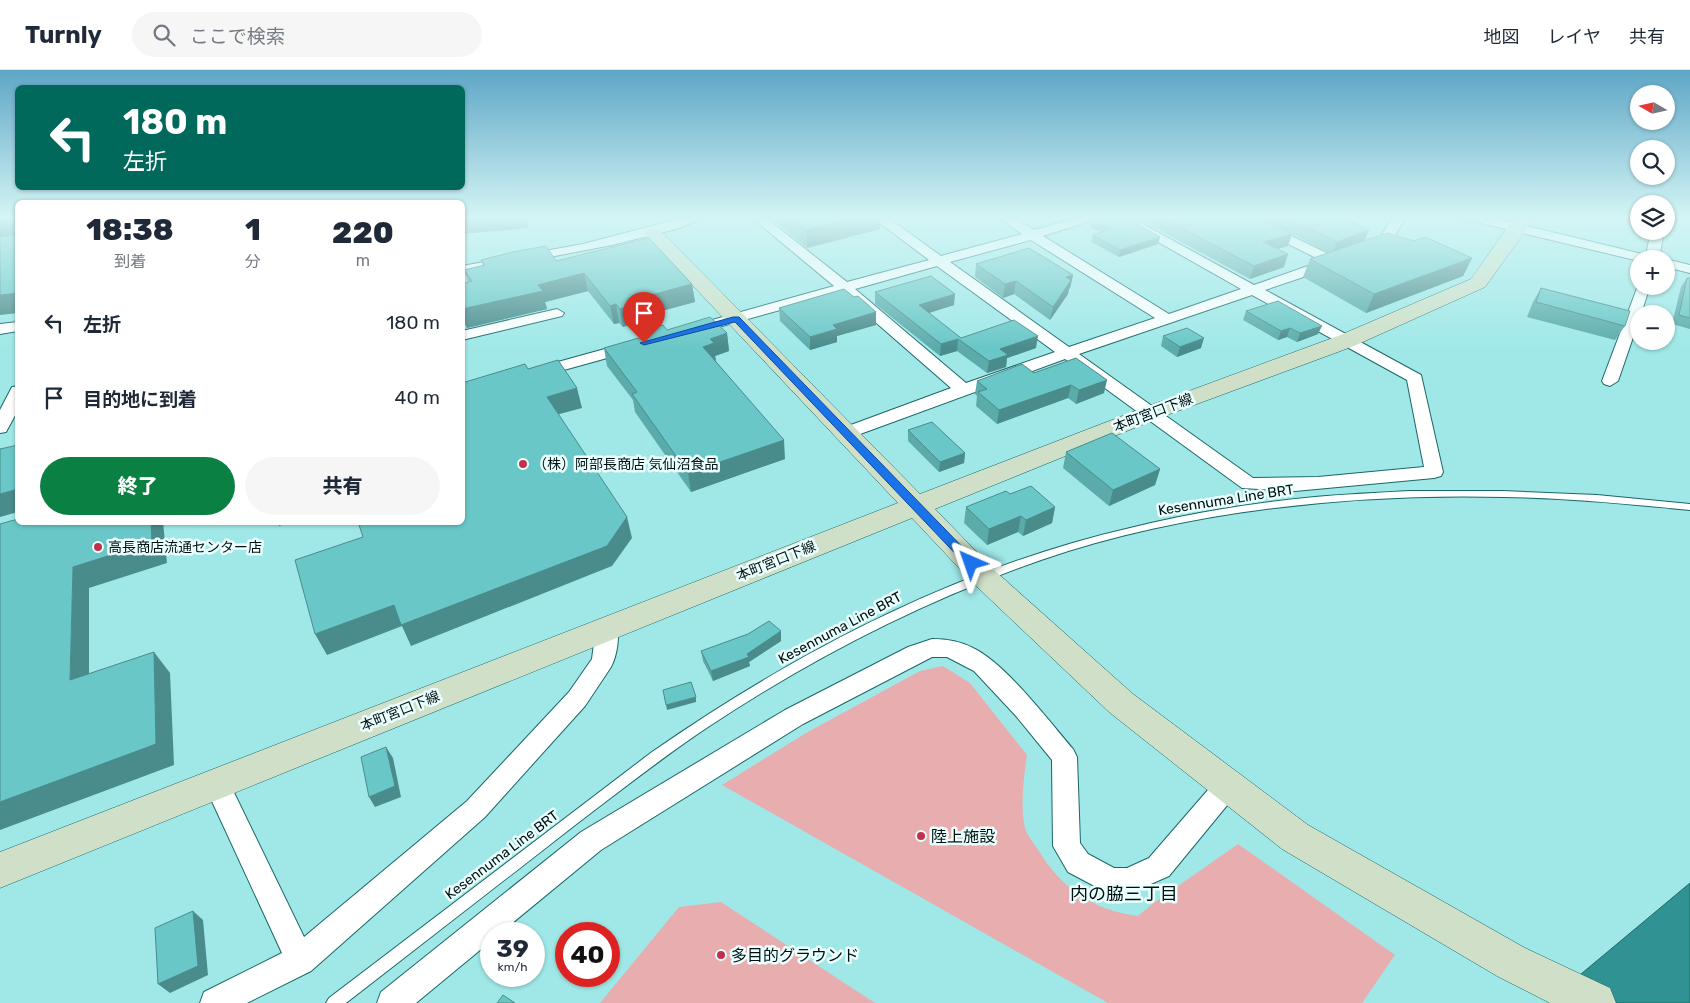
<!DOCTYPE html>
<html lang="ja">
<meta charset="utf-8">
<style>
:root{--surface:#fff;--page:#f6f6f7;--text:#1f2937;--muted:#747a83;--line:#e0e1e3;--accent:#0b8043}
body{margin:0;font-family:Rubik,"Noto Sans JP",sans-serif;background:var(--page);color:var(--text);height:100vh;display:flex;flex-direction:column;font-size:19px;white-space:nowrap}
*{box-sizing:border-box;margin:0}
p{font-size:16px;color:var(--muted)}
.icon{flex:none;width:28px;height:28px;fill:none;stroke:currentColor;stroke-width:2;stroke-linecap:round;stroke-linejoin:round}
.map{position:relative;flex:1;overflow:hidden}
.panel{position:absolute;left:15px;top:130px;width:450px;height:325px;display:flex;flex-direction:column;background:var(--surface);border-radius:8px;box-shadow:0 1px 4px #0004}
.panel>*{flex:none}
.guide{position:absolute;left:15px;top:15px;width:450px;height:105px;border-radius:8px;box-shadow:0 1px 4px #0004;background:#00695c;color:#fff;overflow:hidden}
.needle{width:32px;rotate:279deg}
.buttons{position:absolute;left:1630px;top:15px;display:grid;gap:10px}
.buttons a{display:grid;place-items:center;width:45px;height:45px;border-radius:50%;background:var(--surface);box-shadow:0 1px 4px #0004;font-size:25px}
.speed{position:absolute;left:480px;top:852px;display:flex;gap:10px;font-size:25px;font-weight:700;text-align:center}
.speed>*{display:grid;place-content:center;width:65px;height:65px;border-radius:50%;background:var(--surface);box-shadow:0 1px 4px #0004;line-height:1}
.speed small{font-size:12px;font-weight:400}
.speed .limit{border:8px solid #d22;background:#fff;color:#111}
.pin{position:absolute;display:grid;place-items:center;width:42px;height:42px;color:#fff;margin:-51px -21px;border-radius:50% 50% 50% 0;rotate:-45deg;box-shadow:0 0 5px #0007}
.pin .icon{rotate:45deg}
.me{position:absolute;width:55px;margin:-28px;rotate:317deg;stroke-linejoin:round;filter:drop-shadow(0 0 4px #0008)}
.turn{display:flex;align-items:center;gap:18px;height:105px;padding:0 25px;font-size:22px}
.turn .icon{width:65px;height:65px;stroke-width:2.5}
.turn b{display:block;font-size:35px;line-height:42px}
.eta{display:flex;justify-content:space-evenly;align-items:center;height:85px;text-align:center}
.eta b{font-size:30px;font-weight:800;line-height:35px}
.action{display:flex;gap:10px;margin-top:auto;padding:10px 25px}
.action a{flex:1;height:58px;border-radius:30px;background:var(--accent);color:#fff;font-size:20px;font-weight:800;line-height:58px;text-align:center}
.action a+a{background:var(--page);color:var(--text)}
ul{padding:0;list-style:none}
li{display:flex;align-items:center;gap:15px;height:75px;padding:0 25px}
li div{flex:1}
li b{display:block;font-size:19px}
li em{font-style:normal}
header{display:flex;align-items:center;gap:30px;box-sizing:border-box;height:70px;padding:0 25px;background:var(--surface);border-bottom:1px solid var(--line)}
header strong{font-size:24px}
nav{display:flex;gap:28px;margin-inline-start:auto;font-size:18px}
.search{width:350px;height:45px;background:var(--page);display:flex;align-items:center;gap:12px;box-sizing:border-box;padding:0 18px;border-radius:28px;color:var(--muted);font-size:19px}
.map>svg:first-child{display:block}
</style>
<header>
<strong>Turnly</strong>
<div class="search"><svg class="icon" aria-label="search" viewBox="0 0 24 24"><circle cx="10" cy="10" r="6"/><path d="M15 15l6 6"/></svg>ここで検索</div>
<nav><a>地図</a><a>レイヤ</a><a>共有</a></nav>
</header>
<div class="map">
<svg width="1690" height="933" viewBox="0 0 1690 933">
<rect width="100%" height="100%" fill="#a0e8e8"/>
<g fill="#e7adaf">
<path d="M943,596L970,613L1027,685C1024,704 1020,740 1025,758C1027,765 1033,772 1037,778C1061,818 1092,840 1138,846L1151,835L1238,774L1395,885L1362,933H1108L722,715L806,663L920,601Z"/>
<polygon points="721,832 875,933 600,933 679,837"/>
</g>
<g fill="#309293" stroke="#226b6c">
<polygon points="0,147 17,147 17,177 0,179"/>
<polygon points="1690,813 1690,933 1587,933 1575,909"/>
</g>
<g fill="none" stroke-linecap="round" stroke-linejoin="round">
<defs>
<path id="lane" d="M1409,421H1503L1597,425L1690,434V440C1628,434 1566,428 1504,427C1353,423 1184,441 1041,490C923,531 812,588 708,657C660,689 616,724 570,759C496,817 421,875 346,933H326L329,928L652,682C796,582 957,498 1130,458C1190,443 1253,433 1315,427C1346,424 1377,423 1409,421Z"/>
<g id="street">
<polygon points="686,147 707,147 676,159 612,175 462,204 462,196 583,174"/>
<path d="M751,147H765L847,212L929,190L872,147H887L941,186L1022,164L998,147H1013L1034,160L1081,147H1103L1043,166L1169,244L1241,219L1114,147H1130L1254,215L1322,191L1235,147H1252L1339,189L1341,192L1339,195L1265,220L1421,305L1443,402L1441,406L1434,408L1295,421L1242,418L1065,289L852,367H840L837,363L840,359L951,318L842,223L697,263H687L684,260L687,257L834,216ZM1031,170L1155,248L1069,277L950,192ZM937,196L1055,282L966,313L855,219ZM1252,225L1407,310L1424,397L1318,407L1253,408L1079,284Z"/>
<path d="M1393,147H1406C1397,162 1386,186 1364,181L1362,178L1379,169Z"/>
<polygon points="1466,147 1490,147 1646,185 1651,161 1664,161 1659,189 1639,189 1639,191 1468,150"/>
<polygon points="1666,189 1690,195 1690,203 1666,197"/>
<polygon points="1639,213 1639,216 1650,216 1641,244 1639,244 1639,250 1618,311 1610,316 1604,314 1602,311"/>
<polygon points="557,239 564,243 562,246 462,270 462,261"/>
<polygon points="18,252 18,261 0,264 0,254"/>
<polygon points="630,272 638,277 636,280 535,308 527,303 529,300"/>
<polygon points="18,316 18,340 6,362 0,363 0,340 12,317"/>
<path d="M607,550L615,552C621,563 617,586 611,597L585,636L485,747L311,901L247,933H200L204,922L282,883L204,714L208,706L217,703L226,706L304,867L467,731L569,622L592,589L596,558L599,552Z"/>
<path d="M932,569C946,569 960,571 973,578C1005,593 1049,651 1073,679L1077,687L1080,773L1088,784L1114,798H1127L1149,788L1220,706L1229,703L1238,706L1242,714L1238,722L1169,806L1128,824H1112L1102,820L1068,802L1053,776L1052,690L1016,646L974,601L947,587H932L803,654L601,780L499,864H491V871L416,933H377L381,922L581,762L785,640L908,577Z"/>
</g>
<polygon id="secondary" points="1515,147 1532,147 1527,159 1485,217 1354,276 1159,348 935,439 994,500 1133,624 1308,755 1525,878 1610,918 1616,933 1550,933 1497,906 1282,779 1109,642 974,514 912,448 0,818 0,782 898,433 647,167 644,163 647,159 659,159 920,424 1143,338 1338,266 1471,209"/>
</defs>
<use href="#lane" stroke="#1a6767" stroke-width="2"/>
<use href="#street" stroke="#1a6767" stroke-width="2"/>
<use href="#secondary" stroke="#1a6767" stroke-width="1"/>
<use href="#lane" fill="#fff" fill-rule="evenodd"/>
<use href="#street" fill="#fff" fill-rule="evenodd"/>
<use href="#secondary" fill="#d0e0c8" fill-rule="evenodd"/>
</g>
<g fill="#5babab">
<polygon points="770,147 880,147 880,159 807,178"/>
<polygon points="1135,147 1341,147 1365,170 1472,188 1463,206 1366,243 1303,207 1310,189 1329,183 1292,164 1288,176 1277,179 1284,197 1250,209"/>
<polygon points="1446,147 1480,147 1477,154 1446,148"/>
<polygon points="1091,150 1158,174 1119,187 1091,172 1093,165 1100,162 1090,157"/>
<polygon points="481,190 556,191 692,214 695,232 653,243 656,257 667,260 727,263 729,281 715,286 716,291 785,389 691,422 635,342 633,330 607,296 604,278 646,266 639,267 629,255 623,257 619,253 614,254 588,221 545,232 547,239 467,258 462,250 462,214 468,212 464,200 483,196"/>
<polygon points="976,194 1073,205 1070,218 1069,219 1068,224 1050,250 1014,224 1003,228 975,207"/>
<polygon points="1687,208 1690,208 1690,259 1672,254 1681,217"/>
<polygon points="1541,218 1625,256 1615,270 1527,247 1533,232"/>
<polygon points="875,222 954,235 929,243 961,268 1036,278 1007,288 1006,297 987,303 957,281 940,286 875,234"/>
<polygon points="779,238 876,255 837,266 837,272 810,280 780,251"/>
<polygon points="1246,241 1318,264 1297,272 1287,267 1278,270 1243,250"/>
<polygon points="1163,266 1201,278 1177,287 1161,276"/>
<polygon points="1034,303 1104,323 1076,334 1068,328 997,354 976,336 977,326 975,324 977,311"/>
<polygon points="908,360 965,383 964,393 939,402 908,371"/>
<polygon points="1066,382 1160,399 1155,415 1109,436 1063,398"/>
<polygon points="1010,424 1055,437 1052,453 1023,466 1018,462 987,475 964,453 966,437"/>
<polygon points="781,571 749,592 750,596 713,611 703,591 701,581"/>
</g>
<g fill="#4a8b8b">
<polygon points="462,147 528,147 528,158 462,164"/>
<polygon points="857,147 880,147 880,159 807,178 806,160"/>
<polygon points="1369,160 1364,173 1332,184 1337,172"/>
<polygon points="1292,164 1288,176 1259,184 1263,172"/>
<polygon points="1160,167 1158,174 1119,187 1120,180"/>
<polygon points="1288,184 1284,197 1250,209 1254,196"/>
<polygon points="1472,188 1463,206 1366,243 1374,224"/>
<polygon points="584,203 588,221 545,232 547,239 467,258 462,243 462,239 538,215"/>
<polygon points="1073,205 1070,218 1069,219 1068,224 1050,250 1053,237 1066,207"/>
<polygon points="1016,211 1014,224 1003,228 1005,214"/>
<polygon points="692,214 695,232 643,246 640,228"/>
<polygon points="18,223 18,243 0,245 0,225"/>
<polygon points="955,224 954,235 919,246 919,235"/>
<polygon points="616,234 619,253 614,254 610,236"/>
<polygon points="626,237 629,255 623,257 620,239"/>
<polygon points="876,242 876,255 837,266 837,272 810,280 810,267 833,255"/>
<polygon points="654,244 657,263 645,260 646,266 639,267 636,249"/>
<polygon points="1322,256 1318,264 1297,272 1300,263"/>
<polygon points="1290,258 1287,267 1278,270 1281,261"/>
<polygon points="727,263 729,281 715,286 716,291 703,277 710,269"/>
<polygon points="1038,266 1036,278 1007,288 1006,297 987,303 989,291 1000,279"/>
<polygon points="1204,268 1201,278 1177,287 1180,277"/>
<polygon points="958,269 957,281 940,286 941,274"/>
<polygon points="1107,310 1104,323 1076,334 1079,320"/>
<polygon points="1071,315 1068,328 997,354 999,340"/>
<polygon points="577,318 582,338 552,346 547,327"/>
<polygon points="784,370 785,389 691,422 688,403"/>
<polygon points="965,383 964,393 939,402 940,392"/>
<polygon points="1160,399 1155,415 1109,436 1113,420"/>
<polygon points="18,419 18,442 0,447 0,424"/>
<polygon points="1055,437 1052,453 1023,466 1026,450"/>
<polygon points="1021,446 1018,462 987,475 989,459"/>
<polygon points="627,447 632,468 612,496 411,576 402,556 327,585 315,564"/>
<polygon points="151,452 163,452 167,493 89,518 89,631 70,610 73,497"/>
<polygon points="278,452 289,452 279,456"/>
<polygon points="781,561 781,571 749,592 750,596 713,611 711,601 747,584"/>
<polygon points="154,582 170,603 174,695 0,760 0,732"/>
<polygon points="696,627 696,632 667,640 666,635"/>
<polygon points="386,677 393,688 401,727 375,737 369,727"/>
<polygon points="193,841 203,850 208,905 170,923 158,914"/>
</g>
<g fill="#6ac7c7" stroke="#4a8b8b">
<polygon points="791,147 857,147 806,160"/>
<polygon points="1100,147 1125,147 1160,167 1120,180 1093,165 1109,159 1091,150"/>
<polygon points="1160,147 1259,147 1292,164 1263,172 1288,184 1254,196"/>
<polygon points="1286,147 1341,147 1369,160 1337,172"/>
<polygon points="1387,163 1414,171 1425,167 1472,188 1374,224 1310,189"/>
<polygon points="18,165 18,223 0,225 0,167"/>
<polygon points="649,168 692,214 640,228 654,244 636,249 626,237 620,239 616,234 610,236 584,203 538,215 543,221 462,239 462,214 472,211 464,200 485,195 481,190 513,182 546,176 556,191"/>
<polygon points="1029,178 1073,205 1066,207 1071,210 1053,237 1016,211 1005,214 976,194"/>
<polygon points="931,206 955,224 919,235 961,268 1014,250 1038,266 1000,279 1008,285 989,291 958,269 941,274 875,222"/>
<polygon points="1687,208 1690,208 1690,248 1679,245"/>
<polygon points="1541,218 1630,241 1625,256 1536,232"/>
<polygon points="844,219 854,227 858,226 876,242 833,255 837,259 810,267 779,238"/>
<polygon points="1278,231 1322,256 1300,263 1290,258 1281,261 1246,241"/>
<polygon points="710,247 727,263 710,269 714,273 703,277 784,370 688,403 632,324 637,322 604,278 649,265 645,260 663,255 667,260"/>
<polygon points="1187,258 1204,268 1180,277 1163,266"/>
<polygon points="1076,288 1107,310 1079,320 1071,315 999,340 978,322 987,319 977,311 1022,294 1034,303"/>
<polygon points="558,290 577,318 547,327 627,447 607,476 401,555 394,535 315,564 295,490 363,467 358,452 462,452 462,313 525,294 528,299"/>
<polygon points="932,352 965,383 940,392 908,360"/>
<polygon points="1112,363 1160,399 1113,420 1066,382"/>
<polygon points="18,375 18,419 0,424 0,379"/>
<polygon points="1031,416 1055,437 1026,450 1021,446 989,459 966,437 1006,421 1010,424"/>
<polygon points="18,449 18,452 151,452 152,472 73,497 70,610 154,582 156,674 0,732 0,454"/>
<polygon points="769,551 781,561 747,584 749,587 711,601 701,581 748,564"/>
<polygon points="691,612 696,627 666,635 663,620"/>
<polygon points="386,677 395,716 369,727 361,687"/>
<polygon points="193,841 198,896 158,914 155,858"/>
<polygon points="503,925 515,933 497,933"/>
</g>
<linearGradient id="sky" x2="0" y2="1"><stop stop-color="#5ea6c6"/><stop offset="0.53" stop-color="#d4f5f5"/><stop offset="1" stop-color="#d4f5f5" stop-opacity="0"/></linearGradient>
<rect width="1690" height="278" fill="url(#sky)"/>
<polygon fill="#1a73e8" stroke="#114b97" points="733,247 739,247 975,490 975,496 967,496 735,252 644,275 640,273"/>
<g fill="#c2314b" stroke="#eafffe" stroke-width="2">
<circle cx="523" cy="394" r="5"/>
<circle cx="98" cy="477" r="5"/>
<circle cx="921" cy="766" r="5"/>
<circle cx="721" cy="885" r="5"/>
</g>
<g text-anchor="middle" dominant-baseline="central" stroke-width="5" stroke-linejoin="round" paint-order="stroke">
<g font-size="14" fill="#001011" stroke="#eafffe">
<text transform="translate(1153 343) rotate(-21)">本町宮口下線</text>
<text transform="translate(1226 430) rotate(-9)">Kesennuma Line BRT</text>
<text transform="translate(776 491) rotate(-22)">本町宮口下線</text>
<text transform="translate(840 558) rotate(-28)">Kesennuma Line BRT</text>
<text transform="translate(400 641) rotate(-22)">本町宮口下線</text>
<text transform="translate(502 785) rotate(-37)">Kesennuma Line BRT</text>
</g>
<g font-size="14" fill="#001011" stroke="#eafffe" text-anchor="start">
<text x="533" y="394">（株）阿部長商店 気仙沼食品</text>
<text x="108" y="477">高長商店流通センター店</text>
</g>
<g font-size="16" fill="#001011" stroke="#eafffe" text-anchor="start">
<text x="931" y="766">陸上施設</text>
<text x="731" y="885">多目的グラウンド</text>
</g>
<g font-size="18" fill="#001011" stroke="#eafffe">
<text x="1124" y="824">内の脇三丁目</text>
</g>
</g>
</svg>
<div class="buttons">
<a><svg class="needle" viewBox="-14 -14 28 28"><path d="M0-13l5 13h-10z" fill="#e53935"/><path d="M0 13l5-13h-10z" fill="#747a83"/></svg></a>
<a><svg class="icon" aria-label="search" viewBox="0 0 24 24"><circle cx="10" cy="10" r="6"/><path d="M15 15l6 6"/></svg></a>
<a><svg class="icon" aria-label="layers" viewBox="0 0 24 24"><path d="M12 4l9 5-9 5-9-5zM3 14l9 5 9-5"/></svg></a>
<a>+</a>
<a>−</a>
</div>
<div class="speed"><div>39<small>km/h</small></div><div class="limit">40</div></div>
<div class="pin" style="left:644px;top:273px;background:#d93025"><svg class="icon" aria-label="arrive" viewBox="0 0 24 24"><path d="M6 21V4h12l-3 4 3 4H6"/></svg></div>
<svg class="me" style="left:971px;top:493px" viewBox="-20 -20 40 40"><path d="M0-17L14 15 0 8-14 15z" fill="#1a73e8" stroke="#fff" stroke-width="4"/></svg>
<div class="guide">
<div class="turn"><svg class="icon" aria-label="left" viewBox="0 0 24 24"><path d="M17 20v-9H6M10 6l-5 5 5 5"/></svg><div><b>180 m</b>左折</div></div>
</div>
<section class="panel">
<div class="eta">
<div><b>18:38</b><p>到着</p></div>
<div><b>1</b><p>分</p></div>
<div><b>220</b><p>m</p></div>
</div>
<ul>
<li><svg class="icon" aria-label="left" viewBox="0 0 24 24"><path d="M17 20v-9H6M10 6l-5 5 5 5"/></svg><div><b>左折</b></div><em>180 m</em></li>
<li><svg class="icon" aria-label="arrive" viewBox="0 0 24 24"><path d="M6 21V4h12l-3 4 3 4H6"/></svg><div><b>目的地に到着</b></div><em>40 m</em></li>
</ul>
<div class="action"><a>終了</a><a>共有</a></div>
</section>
</div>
